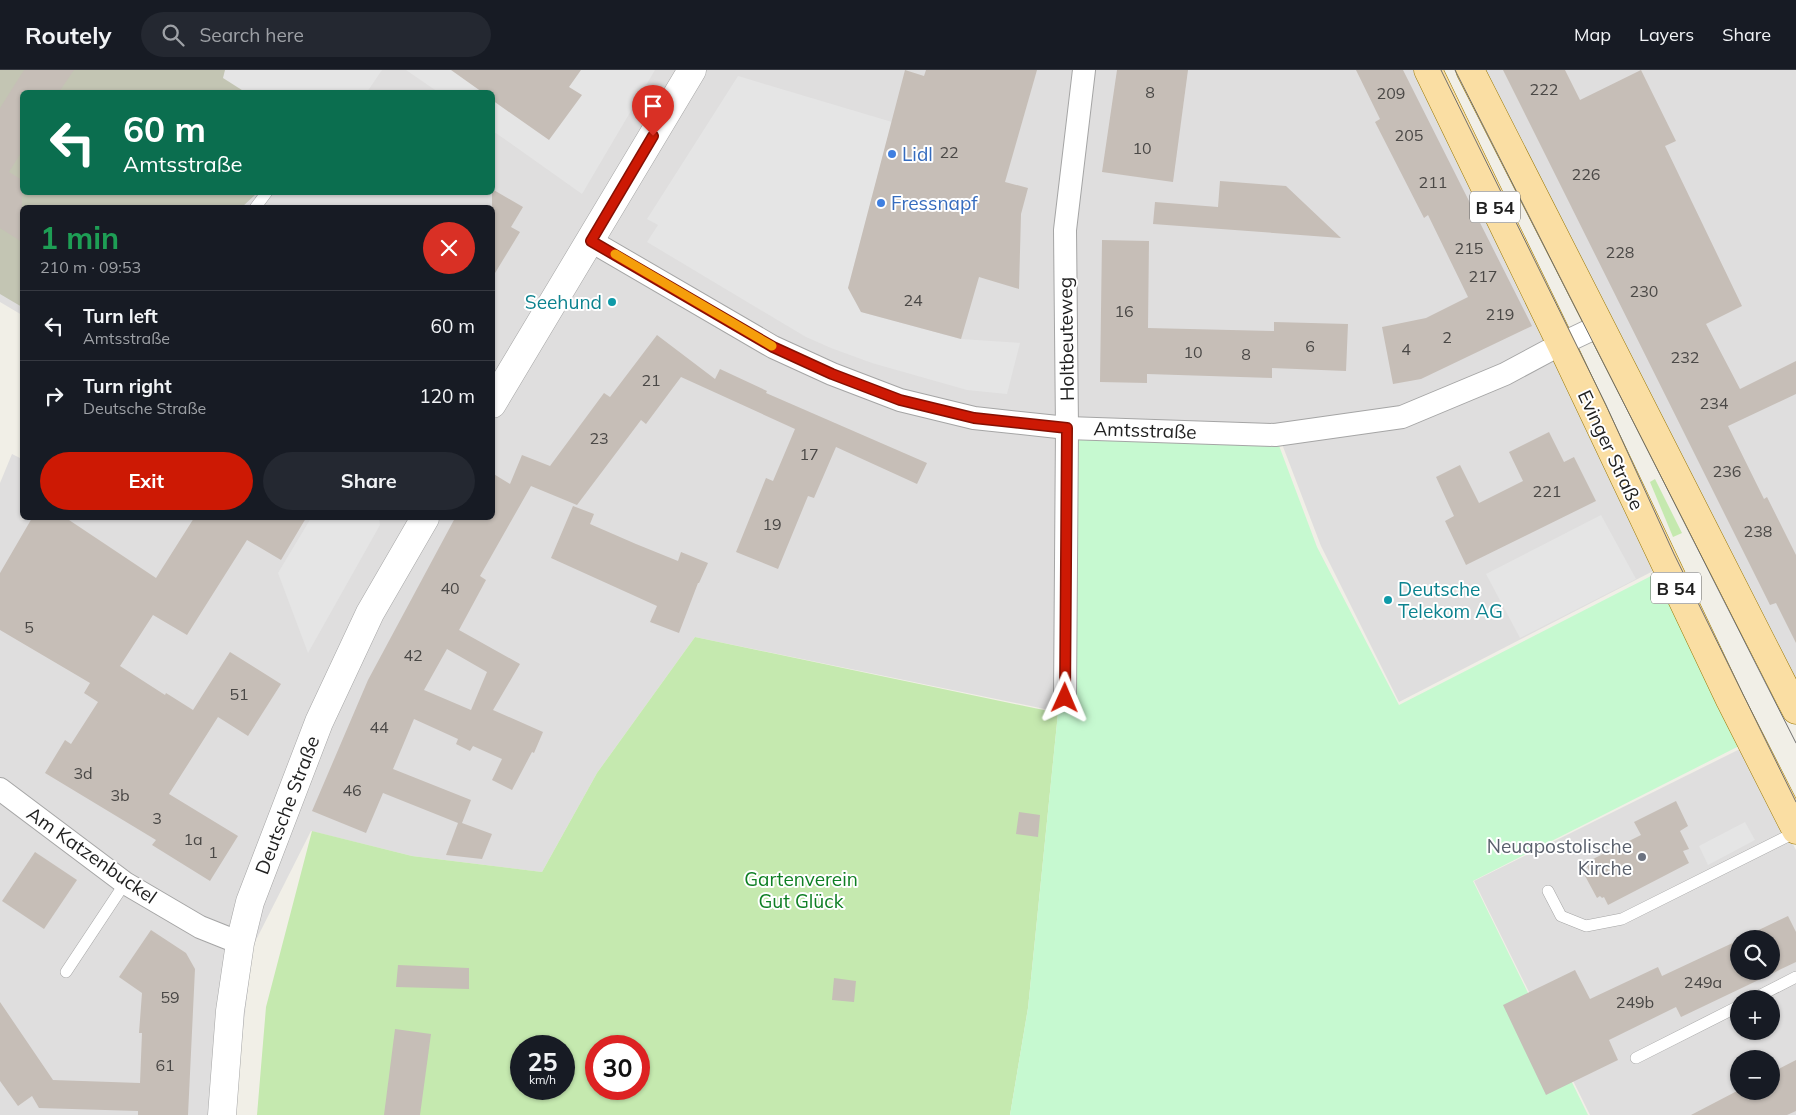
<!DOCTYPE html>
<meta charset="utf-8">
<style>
:root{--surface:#171b24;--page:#242831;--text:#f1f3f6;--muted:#9ea1a6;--line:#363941;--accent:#cd1904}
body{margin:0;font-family:Mulish,sans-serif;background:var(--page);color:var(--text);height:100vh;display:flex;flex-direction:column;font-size:19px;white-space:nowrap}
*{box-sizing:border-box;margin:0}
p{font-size:16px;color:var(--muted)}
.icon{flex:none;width:28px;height:28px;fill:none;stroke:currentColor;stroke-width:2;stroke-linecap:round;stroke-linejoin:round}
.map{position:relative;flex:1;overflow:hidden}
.side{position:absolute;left:20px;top:135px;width:475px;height:315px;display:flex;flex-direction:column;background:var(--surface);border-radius:8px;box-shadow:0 1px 4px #0004}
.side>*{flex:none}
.guide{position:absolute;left:20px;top:20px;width:475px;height:105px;border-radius:8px;box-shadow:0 1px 4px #0004;background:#0b6e4f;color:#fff;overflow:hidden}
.fabs{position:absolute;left:1730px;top:860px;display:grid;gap:10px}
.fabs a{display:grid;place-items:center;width:50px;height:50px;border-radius:50%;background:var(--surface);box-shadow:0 1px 4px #0004;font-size:25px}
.speed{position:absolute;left:510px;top:965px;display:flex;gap:10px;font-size:25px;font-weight:700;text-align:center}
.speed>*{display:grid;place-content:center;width:65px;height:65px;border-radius:50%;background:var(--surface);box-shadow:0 1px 4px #0004;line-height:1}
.speed small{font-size:12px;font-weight:400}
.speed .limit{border:8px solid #d22;background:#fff;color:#111}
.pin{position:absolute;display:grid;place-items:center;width:42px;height:42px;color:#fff;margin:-51px -21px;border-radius:50% 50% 50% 0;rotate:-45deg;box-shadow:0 0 5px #0007}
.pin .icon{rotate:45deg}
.me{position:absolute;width:55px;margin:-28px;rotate:1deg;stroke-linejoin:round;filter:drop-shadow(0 0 4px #0008)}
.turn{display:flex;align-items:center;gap:18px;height:105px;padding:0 20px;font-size:22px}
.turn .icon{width:65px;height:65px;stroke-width:2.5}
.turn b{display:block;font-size:35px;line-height:42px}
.round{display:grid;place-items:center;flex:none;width:52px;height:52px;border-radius:26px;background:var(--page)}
.overview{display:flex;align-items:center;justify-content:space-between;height:85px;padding:0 20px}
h1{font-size:30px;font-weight:700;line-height:38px;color:#1e9e55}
.action{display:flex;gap:10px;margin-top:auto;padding:10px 20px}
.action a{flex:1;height:58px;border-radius:30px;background:var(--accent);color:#fff;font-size:20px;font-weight:700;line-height:58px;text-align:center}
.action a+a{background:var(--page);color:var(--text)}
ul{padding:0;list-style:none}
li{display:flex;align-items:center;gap:15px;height:70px;padding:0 20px;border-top:1px solid var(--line)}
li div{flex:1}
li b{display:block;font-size:19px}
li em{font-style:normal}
header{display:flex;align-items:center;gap:30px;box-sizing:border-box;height:70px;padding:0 25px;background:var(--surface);border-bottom:1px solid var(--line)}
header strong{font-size:24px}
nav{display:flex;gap:28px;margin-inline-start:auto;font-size:18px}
.search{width:350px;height:45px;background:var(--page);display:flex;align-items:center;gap:12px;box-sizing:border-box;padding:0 18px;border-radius:28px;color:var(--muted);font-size:19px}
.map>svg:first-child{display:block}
</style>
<header>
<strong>Routely</strong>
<div class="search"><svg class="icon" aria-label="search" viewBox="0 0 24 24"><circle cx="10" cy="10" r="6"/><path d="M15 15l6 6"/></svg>Search here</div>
<nav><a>Map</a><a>Layers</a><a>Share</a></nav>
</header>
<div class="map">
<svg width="1796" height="1045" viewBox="0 0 1796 1045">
<rect width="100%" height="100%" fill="#f1efe7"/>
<g fill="#dfdede" fill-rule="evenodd">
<path d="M0,0H1420L1661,497L1399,632L1321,476L1277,361L1064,356L1055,641L695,567L597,703L542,802L412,786L311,761L253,876L233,1045H0V413L12,384L22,389V448H492V138H22V245L0,232ZM22,22H492V122H22Z"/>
<polygon points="1470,0 1796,0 1796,640"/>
<path d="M1742,678L1796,780V1045H1590L1474,811ZM1739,869H1771V901H1739ZM1739,929H1771V961H1739ZM1739,989H1771V1021H1739Z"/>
</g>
<polygon fill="#c3c5b3" points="0,0 236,0 264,22 22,22 22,122 257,123 242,137 22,138 22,237 0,224"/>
<g fill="#c5e9af" fill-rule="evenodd">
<polygon points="1655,409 1682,463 1673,467 1650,412"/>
<path d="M695,567L1058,643L1028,938L1010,1045H257L266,937L312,761L412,786L542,802L597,703ZM521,976H564V1019H521ZM596,976H639V1019H596Z"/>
</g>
<polygon fill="#c6f9d0" points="1067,358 1275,365 1317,477 1399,635 1655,504 1741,675 1473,811 1588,1045 1010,1045 1028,938 1058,643 1065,628"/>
<g fill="#e5e5e5">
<polygon points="225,0 382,0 367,22 245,22 223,8"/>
<polygon points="406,0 655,0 582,124 493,61 492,22 438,22"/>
<polygon points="738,6 892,52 848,218 861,242 961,269 1020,273 1007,324 967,320 872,293 831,278 806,267 647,172 658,155 647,149"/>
<polygon points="1601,445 1636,509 1520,568 1486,504"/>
<polygon points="311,448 379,448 380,455 308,583 278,503"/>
<polygon points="1745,752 1755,770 1708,795 1699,776"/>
</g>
<g fill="#c6beb7" fill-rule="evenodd">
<polygon points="24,0 74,0 59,22 22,22 22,81 9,102 22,110 22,172 0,158 0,38"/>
<polygon points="451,0 581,0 569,17 582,25 549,70 492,30 492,22 482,22"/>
<polygon points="905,0 924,6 926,0 1037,0 1005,112 1028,118 1021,144 1019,219 979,207 961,269 861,242 848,218"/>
<polygon points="1117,0 1188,0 1173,112 1102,102"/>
<polygon points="1356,0 1403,0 1532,256 1421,309 1393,314 1382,257 1426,248 1468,227 1428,145 1424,148 1375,52 1380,49"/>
<polygon points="1503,0 1565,0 1580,30 1641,0 1676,71 1665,76 1742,236 1706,254 1740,319 1796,291 1796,324 1728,356 1764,429 1767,427 1796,485 1796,573 1776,533 1770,535"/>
<polygon points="1220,111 1286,116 1341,168 1153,154 1155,132 1218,137"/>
<polygon points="492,119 523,137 511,157 520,162 492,208"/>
<polygon points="1102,170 1149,171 1148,258 1274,261 1274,252 1348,254 1346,301 1272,298 1272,308 1147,304 1147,313 1100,312"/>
<path d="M657,265L715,309L720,299L767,321L766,323L927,393L917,414L836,377L814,428L808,426L778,499L736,482L766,408L773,411L795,359L681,307L646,354L641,350L577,435L531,416L480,506L486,510L459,560L520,594L493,640L543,662L534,683L532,682L512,720L492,710L502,689L473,676L470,681L456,674L458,669L414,649L393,699L471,730L462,753L492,764L482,789L446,785L458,753L383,723L366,763L312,741L368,610L455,448H492V403L510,414L522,385L550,396L604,323L610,327ZM447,579L487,602L471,640L424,620Z"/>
<polygon points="1549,362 1564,392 1574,387 1596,431 1466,495 1445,451 1454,446 1436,407 1460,395 1479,433 1523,411 1509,382"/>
<polygon points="573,436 594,444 590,454 636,474 678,491 681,482 708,493 699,513 698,513 679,563 650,552 657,536 551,488"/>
<polygon points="32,448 66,448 156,508 194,448 306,448 281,490 247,470 187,565 153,545 120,596 165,625 166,623 193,640 230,582 281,614 248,666 218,647 169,724 238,766 210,811 152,775 156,770 45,703 65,670 71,674 98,632 84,623 90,613 0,560 0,503"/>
<polygon points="1676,731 1688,756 1680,761 1689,779 1683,781 1689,793 1608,835 1604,827 1602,828 1600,826 1597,828 1584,804 1590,802 1585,793 1641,765 1634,752"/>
<polygon points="1019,742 1040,745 1038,767 1016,764"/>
<polygon points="35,782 77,810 44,859 2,831"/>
<polygon points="1788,846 1796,862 1796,892 1681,947 1676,937 1609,970 1618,990 1546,1025 1503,935 1575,900 1590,929 1658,897 1662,906 1739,870 1739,901 1771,901 1771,869 1740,869"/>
<polygon points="151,860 186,883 195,899 188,1045 138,1045 138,1041 39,1038 32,1026 18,1036 0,1011 0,932 53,1010 140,1013 142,963 139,963 142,923 119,907"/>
<polygon points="398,895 469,898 469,919 396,917"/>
<polygon points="834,908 856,911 854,932 832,930"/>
<polygon points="395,959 431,964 420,1045 384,1045"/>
<polygon points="1796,990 1796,1041 1787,1045 1691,1045 1739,1020 1771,1021 1771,1003"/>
</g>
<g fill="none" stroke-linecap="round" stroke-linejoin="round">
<defs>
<g id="service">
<polyline points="255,138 267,122"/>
<polyline points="1548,821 1561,846 1586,856 1622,849 1796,762"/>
<polyline points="66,902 125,813"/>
<polyline points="1753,929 1796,907"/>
<polyline points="1636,988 1739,936"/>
</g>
<g id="minor">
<polyline points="591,171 773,277 832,304 900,330 974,348 1067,358 1275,365 1402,347 1505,304 1561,274 1599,256"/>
<polyline points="1065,628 1067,358 1065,160 1084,0"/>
<polyline points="0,719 125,813 200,857 240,873"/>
</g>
<g id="tertiary">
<polyline points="492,334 692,0"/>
<polyline points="222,1045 230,941 240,873 250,832 319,652 370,543 425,448"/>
</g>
<g id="primary">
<polyline points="1428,0 1561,274 1730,630 1796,760"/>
<polyline points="1470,0 1796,640"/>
</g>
</defs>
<use href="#service" stroke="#a5a5a5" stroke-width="12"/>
<use href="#minor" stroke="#a5a5a5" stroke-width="24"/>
<use href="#tertiary" stroke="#a5a5a5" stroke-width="29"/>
<use href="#primary" stroke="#9a7803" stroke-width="29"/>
<use href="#service" stroke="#fff" stroke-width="11"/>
<use href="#minor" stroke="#fff" stroke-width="22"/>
<use href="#tertiary" stroke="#fff" stroke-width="28"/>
<use href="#primary" stroke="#fadea3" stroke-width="28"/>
<g stroke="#6f6f6f" stroke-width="1">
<polyline points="1441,0 1606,335 1674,484 1796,732"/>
<polyline points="1455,0 1796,673"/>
</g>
</g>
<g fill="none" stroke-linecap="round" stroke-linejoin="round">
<defs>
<polyline id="route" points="653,66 591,171 773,277 832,304 900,330 974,348 1067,358 1065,628"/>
</defs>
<use href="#route" stroke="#851003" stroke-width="12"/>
<use href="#route" stroke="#cd1904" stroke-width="9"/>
<polyline stroke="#f59e0b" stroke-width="9" points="615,184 772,276"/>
</g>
<g fill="#3f7fe0" stroke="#fff" stroke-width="2">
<circle cx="892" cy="84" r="5"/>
<circle cx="881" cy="133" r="5"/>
</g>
<g fill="#0f9aa8" stroke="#fff" stroke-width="2">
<circle cx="612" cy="232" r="5"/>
<circle cx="1388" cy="530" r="5"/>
</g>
<circle fill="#6b7280" stroke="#fff" stroke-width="2" cx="1642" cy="787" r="5"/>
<g text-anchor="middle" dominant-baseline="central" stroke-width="4" stroke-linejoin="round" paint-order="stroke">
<g font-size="16" fill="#4a4846">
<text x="1544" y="19">222</text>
<text x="1150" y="22">8</text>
<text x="1391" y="23">209</text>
<text x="1409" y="65">205</text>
<text x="1142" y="78">10</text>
<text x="949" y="82">22</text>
<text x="1586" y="104">226</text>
<text x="1433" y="112">211</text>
<text x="1469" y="178">215</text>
<text x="1620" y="182">228</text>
<text x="1483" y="206">217</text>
<text x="1644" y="221">230</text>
<text x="913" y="230">24</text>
<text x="1124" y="241">16</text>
<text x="1500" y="244">219</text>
<text x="1447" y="267">2</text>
<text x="1310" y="276">6</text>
<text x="1406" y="279">4</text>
<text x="1193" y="282">10</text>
<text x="1246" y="284">8</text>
<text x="1685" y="287">232</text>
<text x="651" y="310">21</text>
<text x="1714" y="333">234</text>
<text x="599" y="368">23</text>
<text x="809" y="384">17</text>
<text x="1727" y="401">236</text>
<text x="1547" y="421">221</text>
<text x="772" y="454">19</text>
<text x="1758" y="461">238</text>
<text x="450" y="518">40</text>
<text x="29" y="557">5</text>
<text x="413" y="585">42</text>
<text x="239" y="624">51</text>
<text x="379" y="657">44</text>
<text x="83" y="703">3d</text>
<text x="352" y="720">46</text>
<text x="120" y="725">3b</text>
<text x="157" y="748">3</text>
<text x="193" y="769">1a</text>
<text x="213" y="782">1</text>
<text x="1703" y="912">249a</text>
<text x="170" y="927">59</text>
<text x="1635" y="932">249b</text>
<text x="165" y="995">61</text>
</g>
<g fill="#fff" stroke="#646464" stroke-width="1">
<rect x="1470" y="121.5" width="50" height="31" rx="4"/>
<rect x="1651" y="502.5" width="50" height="31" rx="4"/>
</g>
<g font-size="18" font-weight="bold" fill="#212121">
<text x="1495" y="137">B 54</text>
<text x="1676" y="518">B 54</text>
</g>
<g font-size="19" fill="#366cbe" stroke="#fff" text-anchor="start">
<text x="902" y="84">Lidl</text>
<text x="891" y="133">Fressnapf</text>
</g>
<g font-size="19" fill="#0d838f" stroke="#fff" text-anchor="end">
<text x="602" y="232">Seehund</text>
<text x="1398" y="519" text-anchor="start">Deutsche<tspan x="1398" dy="22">Telekom AG</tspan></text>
</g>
<g font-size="19" fill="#212121" stroke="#fff">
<text transform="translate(1066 269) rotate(-91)">Holtbeuteweg</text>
<text transform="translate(1145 360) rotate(2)">Amtsstraße</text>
<text transform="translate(1611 380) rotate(65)">Evinger Straße</text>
<text transform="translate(287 735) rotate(-69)">Deutsche Straße</text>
<text transform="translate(92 785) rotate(35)">Am Katzenbuckel</text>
</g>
<g font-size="19" fill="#5b616d" stroke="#fff" text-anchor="end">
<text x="1632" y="776">Neuapostolische<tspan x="1632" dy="22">Kirche</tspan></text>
</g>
<g font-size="19" fill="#0e7f23" stroke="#fff">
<text x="801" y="809">Gartenverein<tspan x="801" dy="22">Gut Glück</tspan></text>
</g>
</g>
</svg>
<div class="fabs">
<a><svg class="icon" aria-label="search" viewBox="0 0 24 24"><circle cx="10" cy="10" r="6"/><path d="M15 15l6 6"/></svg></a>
<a>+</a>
<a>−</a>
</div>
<div class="speed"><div>25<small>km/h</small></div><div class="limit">30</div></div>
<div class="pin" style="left:653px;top:66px;background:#d93025"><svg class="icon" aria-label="arrive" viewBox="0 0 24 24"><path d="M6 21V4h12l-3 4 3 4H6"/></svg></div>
<svg class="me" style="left:1065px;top:628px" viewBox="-20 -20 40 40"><path d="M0-17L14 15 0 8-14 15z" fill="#cd1904" stroke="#fff" stroke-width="4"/></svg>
<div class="guide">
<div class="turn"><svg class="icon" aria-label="left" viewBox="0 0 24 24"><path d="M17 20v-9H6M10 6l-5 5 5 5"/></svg><div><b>60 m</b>Amtsstraße</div></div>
</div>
<section class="side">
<div class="overview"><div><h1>1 min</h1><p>210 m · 09:53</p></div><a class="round" style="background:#d93025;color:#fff"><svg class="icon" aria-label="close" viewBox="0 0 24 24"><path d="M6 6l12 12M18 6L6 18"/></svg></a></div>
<ul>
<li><svg class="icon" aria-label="left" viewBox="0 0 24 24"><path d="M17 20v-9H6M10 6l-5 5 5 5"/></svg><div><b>Turn left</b><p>Amtsstraße</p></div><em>60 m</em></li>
<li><svg class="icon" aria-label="right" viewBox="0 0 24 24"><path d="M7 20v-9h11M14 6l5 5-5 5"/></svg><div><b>Turn right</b><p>Deutsche Straße</p></div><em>120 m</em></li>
</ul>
<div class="action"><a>Exit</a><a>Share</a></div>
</section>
</div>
